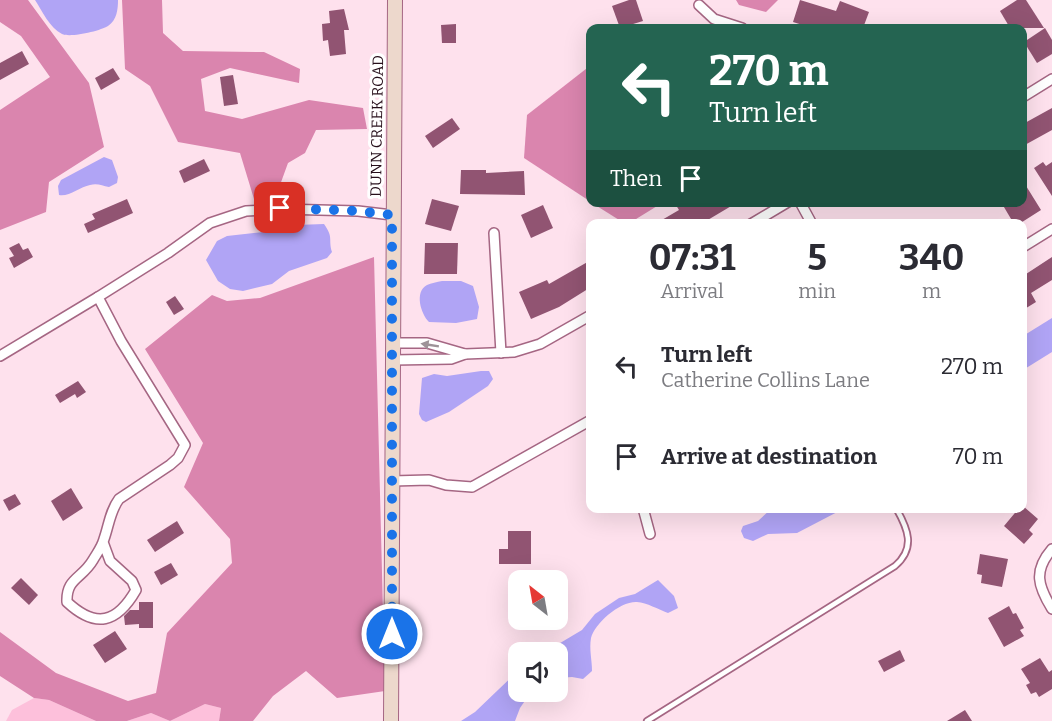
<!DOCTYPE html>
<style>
:root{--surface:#fff;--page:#f2f2f3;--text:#2b2b33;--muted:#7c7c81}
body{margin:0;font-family:Bitter,serif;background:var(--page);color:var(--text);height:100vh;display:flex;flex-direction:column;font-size:22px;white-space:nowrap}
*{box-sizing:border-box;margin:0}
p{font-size:20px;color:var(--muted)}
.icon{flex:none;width:33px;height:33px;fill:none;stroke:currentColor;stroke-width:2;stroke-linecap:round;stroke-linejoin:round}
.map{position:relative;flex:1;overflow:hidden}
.panel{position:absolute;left:586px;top:219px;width:441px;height:294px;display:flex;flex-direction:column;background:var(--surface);border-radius:12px;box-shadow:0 6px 24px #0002}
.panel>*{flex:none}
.top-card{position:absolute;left:586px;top:24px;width:441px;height:183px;border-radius:12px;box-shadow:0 6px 24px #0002;background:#246451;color:#fff;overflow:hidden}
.needle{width:39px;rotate:329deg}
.buttons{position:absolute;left:508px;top:570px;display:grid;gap:12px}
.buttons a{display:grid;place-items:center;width:60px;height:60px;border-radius:12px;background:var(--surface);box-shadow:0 6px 24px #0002;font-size:30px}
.pin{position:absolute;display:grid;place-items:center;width:51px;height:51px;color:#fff;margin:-26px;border-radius:12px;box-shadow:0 3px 9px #0006}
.me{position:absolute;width:66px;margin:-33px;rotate:0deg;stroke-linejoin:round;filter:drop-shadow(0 0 4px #0008)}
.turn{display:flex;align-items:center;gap:21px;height:126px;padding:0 24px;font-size:27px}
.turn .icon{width:78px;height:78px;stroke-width:2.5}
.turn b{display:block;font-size:42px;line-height:51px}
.then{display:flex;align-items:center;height:57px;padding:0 24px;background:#0003;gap:12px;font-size:22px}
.eta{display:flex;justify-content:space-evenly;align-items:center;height:102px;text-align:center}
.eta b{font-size:36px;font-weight:700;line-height:42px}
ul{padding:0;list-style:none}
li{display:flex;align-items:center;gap:18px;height:90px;padding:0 24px}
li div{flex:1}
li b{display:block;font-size:22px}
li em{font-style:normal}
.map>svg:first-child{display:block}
</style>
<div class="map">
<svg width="1052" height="721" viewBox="0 0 1052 721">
<rect width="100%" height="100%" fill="#fee1ed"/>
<g fill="#fdc0db">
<polygon points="34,698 49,700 96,721 6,721 12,710"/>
<polygon points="205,704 221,708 219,721 127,721 151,713 170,721"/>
</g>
<g fill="#da85ae">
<polygon points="0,0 28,0 89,83 104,147 49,182 46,212 0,230 0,110 50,77 21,36 0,22"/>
<polygon points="122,0 162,0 163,33 183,51 264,52 300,69 299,83 230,68 201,79 205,111 242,119 309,100 363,108 367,129 316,130 305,153 288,163 276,196 254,199 240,153 178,142 150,86 125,69"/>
<polygon points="736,0 778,0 766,12 739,5"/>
<polygon points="591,65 591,202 524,158 527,115"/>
<polygon points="592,203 662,203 628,224 624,223"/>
<polygon points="374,257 385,691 337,698 306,671 273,696 253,721 219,721 221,708 205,704 170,721 151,713 127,721 96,721 49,700 34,698 0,676 0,632 56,673 128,701 156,693 167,633 232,563 230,539 184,487 203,443 145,349 212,295 227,301 260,298"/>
</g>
<g fill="#b0a4f5">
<path d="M35,0H118C118,9 117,20 108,26C100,31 70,38 62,34C50,28 42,11 35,0Z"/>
<path d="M104,157L112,160L118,177L117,183L109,187C102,186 98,183 90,185C80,187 69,197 59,195L58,186L61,180Z"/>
<path d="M324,224C334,238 328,239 332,252L327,258L289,271L272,284L243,291L230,289L218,281L206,260L217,241L227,236L273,231L296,225Z"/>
<path d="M442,281H461L473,286L479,307L477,319L456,323L429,322C421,314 414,292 427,285C431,283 437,282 442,281Z"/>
<polygon points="1052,318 1052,352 1023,370 1023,336"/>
<polygon points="481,371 489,371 493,379 488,386 449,412 426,422 422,420 419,414 422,378 434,374 447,376"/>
<polygon points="771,509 771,508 843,509 797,533 768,534 753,541 744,538 741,531 743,526 758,521"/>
<path d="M658,580L674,596L678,608L668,613C658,609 647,603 637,602C620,601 595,623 591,638C589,649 592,660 592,671L583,679L572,677L558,678V652H545L582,630L595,614L619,598L635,594Z"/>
<polygon points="519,670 519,692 531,692 520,708 515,721 461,721 475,712"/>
</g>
<g fill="#915472">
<polygon points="629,0 636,0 643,21 620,28 612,6"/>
<polygon points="800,0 836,11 840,1 869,12 863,28 812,28 793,22"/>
<polygon points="1017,0 1026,0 1044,28 1010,28 1000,11"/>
<polygon points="344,9 349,30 344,30 346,54 330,56 328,40 323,41 322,24 330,23 329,11"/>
<polygon points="456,24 456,43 442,43 441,25"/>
<polygon points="1045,28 1052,40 1052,54 1037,63 1024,42"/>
<polygon points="22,51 29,64 0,80 0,63"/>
<polygon points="113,68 120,79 101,90 95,78"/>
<polygon points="233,75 238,104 224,106 220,77"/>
<polygon points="1052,108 1052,130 1023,146 1023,124"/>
<polygon points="452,118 460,129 433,148 425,136"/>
<polygon points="204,159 210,171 184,183 179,171"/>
<polygon points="1043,162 1046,166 1052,162 1052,196 1034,168"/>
<polygon points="461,170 486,170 486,173 524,171 525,195 460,194"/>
<polygon points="1023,181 1041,210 1019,224 1014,224 1001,202 1023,202"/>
<polygon points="127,199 133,213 88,233 84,224 95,219 92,214"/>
<polygon points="432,199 459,206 451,231 425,224"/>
<polygon points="674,202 738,202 701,224 655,224 679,210"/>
<polygon points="543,205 553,228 531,238 521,215"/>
<polygon points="19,243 23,250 28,248 33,257 14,268 9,258 14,256 9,248"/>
<polygon points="425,243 458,243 457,274 424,274"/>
<polygon points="1052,257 1052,280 1031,293 1036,302 1023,310 1023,276"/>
<polygon points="591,260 591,287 559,307 531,319 519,292 547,280 549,284"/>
<polygon points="175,296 184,309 174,315 166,302"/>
<polygon points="78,381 86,392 77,398 75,394 60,403 55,395"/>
<polygon points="71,488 83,508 63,521 51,501"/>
<polygon points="15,494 21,504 9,511 3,500"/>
<polygon points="1023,506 1038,519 1029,530 1033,534 1024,544 1004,526 1019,508 1023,508"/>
<polygon points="177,521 184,533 155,552 147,540"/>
<polygon points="508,531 531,531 531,564 499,564 499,549 508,549"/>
<polygon points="980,554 1008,559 1002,587 981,583 982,575 977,574"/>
<polygon points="171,563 178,575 161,585 154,572"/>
<polygon points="21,578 38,595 29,605 11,588"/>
<polygon points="139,602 153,602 153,628 139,628 139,624 125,625 124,616 130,610 139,610"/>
<polygon points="1009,606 1013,614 1016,613 1024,628 1020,630 1024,636 1004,647 988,618"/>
<polygon points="115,631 127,649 105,663 93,645"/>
<polygon points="900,650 905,661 884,672 878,661"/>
<polygon points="1040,658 1049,672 1052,670 1052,689 1039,697 1036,692 1031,694 1026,685 1030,683 1021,669"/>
<polygon points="965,710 972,721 947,721"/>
</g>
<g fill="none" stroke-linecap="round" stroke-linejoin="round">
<defs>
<path id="lane" d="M647,721L895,566C916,548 908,529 896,508"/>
<g id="street">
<polyline points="699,5 714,19 742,28"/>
<polyline points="1023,97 1052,79"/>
<polyline points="800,202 812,224"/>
<polyline points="751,224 788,202"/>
<polyline points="494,233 501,353"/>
<polyline points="1023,247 1052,229"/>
<polyline points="393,343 427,343 465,354"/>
<polyline points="0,356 98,297"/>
<polyline points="393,360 451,359 465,354 514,352 540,344 591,315"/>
<polyline points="392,481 429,480 446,485 472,487 591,420"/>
<polyline points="643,508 650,534"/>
<path d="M103,542L110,561L132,581L136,590C117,623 96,629 67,602C66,578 82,579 93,560C97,553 102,547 104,539C109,525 110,511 119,499L170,465L178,458L185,445L121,341L98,297L168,253L210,223L246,211L280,209L358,211L392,215"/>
<path d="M1052,549C1033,571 1038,586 1052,609"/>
</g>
<polyline id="secondary" points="391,721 395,0"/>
</defs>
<use href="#lane" stroke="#a56683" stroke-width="8"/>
<use href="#street" stroke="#a56683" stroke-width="12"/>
<use href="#secondary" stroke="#a56683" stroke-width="16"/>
<use href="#lane" stroke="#fff" stroke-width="4.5"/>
<use href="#street" stroke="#fff" stroke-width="9"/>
<use href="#secondary" stroke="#edd8cc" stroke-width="14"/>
</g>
<defs><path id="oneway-solid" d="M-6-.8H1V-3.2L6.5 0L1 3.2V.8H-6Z" transform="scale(1.5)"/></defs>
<use fill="#9d9398" href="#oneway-solid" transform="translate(430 345) rotate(-171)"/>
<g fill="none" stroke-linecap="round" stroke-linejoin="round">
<polyline stroke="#1a73e8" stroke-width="10" stroke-dasharray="0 18" points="280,208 358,211 392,215 392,634"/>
</g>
<g text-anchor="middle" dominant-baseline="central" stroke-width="6" stroke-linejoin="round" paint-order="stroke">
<g font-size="15" fill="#260e1a" stroke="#fff">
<text transform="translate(377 126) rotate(-89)">DUNN CREEK ROAD</text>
</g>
</g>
</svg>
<div class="buttons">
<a><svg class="needle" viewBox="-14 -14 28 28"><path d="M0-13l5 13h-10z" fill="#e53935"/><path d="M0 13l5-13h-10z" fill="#7c7c81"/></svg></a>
<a><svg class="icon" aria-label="sound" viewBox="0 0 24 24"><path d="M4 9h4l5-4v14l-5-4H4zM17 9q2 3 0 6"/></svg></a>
</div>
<div class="pin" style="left:280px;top:208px;background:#d93025"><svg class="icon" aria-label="arrive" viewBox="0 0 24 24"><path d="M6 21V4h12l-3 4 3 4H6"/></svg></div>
<svg class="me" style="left:392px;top:634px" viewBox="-20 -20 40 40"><circle r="17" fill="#1a73e8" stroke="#fff" stroke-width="3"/><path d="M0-11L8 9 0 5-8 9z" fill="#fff"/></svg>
<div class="top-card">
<div class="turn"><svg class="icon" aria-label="left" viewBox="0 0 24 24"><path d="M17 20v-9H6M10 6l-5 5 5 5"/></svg><div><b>270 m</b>Turn left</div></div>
<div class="then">Then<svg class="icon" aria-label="arrive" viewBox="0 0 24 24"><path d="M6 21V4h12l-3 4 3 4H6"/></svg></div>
</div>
<section class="panel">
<div class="eta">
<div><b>07:31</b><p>Arrival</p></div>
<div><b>5</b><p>min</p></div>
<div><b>340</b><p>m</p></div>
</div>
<ul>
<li><svg class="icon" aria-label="left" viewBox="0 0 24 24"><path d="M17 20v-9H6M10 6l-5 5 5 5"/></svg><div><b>Turn left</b><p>Catherine Collins Lane</p></div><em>270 m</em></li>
<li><svg class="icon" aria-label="arrive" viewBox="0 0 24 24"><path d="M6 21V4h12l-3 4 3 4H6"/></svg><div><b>Arrive at destination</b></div><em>70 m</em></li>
</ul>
</section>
</div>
